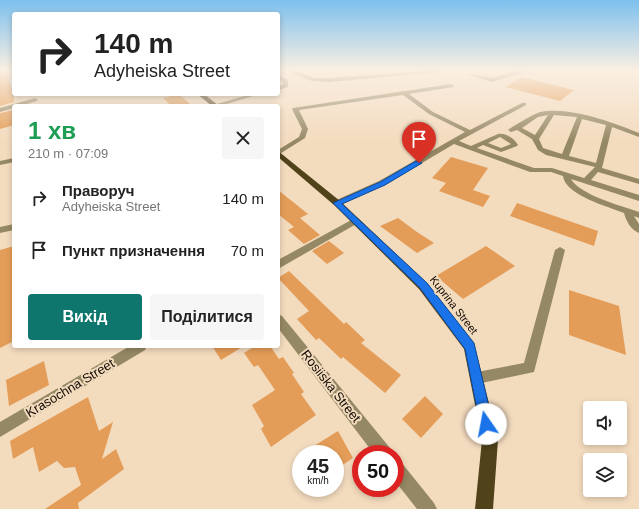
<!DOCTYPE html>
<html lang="uk">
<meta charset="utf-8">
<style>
:root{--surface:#fff;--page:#f6f6f6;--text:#222;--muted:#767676;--accent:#0f766e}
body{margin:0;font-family:Arial,sans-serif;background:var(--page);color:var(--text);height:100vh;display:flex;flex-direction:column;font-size:15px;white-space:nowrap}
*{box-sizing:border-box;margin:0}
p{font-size:13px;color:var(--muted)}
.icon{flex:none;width:22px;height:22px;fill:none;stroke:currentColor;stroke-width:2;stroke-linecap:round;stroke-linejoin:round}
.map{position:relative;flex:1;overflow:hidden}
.sheet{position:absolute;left:12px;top:104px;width:268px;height:244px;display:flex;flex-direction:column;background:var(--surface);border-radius:4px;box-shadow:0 2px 6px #0003}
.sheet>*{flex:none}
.guide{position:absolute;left:12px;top:12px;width:268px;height:84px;border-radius:4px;box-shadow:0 2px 6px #0003;background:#fff;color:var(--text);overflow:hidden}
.buttons{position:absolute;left:583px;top:401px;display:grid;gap:8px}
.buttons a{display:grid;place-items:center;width:44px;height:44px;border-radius:4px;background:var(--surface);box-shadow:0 2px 6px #0003;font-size:20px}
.speed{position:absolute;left:292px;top:445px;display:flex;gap:8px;font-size:20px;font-weight:700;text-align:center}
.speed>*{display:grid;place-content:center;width:52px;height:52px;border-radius:50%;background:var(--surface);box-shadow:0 2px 6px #0003;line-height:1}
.speed small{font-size:10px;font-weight:400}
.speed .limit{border:6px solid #d22;background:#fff;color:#111}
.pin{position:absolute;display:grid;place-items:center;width:34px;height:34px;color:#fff;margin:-41px -17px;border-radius:50% 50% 50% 0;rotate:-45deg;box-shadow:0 0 4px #0007}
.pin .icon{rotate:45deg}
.me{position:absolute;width:44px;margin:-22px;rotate:348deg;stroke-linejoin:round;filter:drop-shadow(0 0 3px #0008)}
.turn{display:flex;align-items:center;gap:14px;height:84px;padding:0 16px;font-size:18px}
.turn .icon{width:52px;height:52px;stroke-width:2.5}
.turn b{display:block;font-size:28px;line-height:34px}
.round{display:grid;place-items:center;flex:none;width:42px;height:42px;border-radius:4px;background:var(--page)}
.headline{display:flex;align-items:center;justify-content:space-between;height:68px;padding:0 16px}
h1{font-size:24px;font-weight:700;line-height:30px;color:#1e9e55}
.button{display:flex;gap:8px;margin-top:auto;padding:8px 16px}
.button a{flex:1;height:46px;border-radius:4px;background:var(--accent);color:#fff;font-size:16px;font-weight:700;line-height:46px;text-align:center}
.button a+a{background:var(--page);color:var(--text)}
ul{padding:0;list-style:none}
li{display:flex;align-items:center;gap:12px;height:52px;padding:0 16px}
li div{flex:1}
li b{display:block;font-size:15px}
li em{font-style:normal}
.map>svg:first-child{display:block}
</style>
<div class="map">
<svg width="639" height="509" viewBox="0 0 639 509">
<rect width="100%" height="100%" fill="#f3dbbe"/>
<g fill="#e49d58">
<polygon points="6,71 14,94 14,102 0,106 0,73"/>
<polygon points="522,77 574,90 560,101 506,87"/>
<polygon points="179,94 192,106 171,106 163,98"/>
<polygon points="14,110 14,125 0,129 0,113"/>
<polygon points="451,157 488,168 473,190 490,196 483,207 439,191 446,183 432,178"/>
<polygon points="278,190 308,214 300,218 320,235 304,244 288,230 294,227 278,214"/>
<polygon points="517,203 598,231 594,246 510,216"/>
<polygon points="398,218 417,232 434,243 417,253 380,226"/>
<polygon points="329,241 344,253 327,264 312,251"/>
<polygon points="14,246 14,341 0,348 0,250"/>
<polygon points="486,246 515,266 463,299 436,276"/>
<polygon points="289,271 344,324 346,322 365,340 361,343 401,375 385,393 343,357 341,359 319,338 316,340 297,319 309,311 278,278"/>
<polygon points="569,290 619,306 626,355 569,335"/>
<polygon points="212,346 244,346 221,360"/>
<polygon points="255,346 270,346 279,359 283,357 294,373 292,374 304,392 301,394 316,415 271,447 261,429 264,426 252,405 275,390 258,365 254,367 244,353"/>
<polygon points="44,361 49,385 9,406 6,380"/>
<polygon points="425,396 443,414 421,438 402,419"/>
<polygon points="88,397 99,431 113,422 102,459 116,449 124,469 78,503 79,509 45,509 81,485 75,467 64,468 57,461 39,472 33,447 13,459 10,441"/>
<polygon points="338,431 353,458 335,470 335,454 301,454"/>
</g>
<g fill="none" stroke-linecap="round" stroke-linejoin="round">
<g fill="#958864" fill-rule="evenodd">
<polygon points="0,70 5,70 0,72"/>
<polygon points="290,70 295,70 313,78 329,78 433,70 444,71 442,72 329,82 312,81 291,73"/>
<polygon points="519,70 524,70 522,73 492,82 469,75 471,74 492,78"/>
<polygon points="278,75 288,80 288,87 278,90 278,86 283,85 283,82 278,79"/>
<path d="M451,84L454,86L453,87L409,94L433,112L470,130L522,103H526V105L459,141L471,146L498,134C506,133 514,138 518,145L517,146L501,152L483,145L477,148L534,168H552L584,178L595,167L546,155L538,150L532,139L517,130L511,132L508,130C513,126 534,114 540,112C568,106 613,122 639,133V137L612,127L602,168L639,179V184L598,172L591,180L639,195V201L571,179C580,195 622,206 639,212V218L634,216L639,224V233C631,230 626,221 624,213C609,207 565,195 563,176L551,172H530L454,144L385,185L340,205H334L333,203L334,201L379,181L465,132L429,114L403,95L299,110L308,129L305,138L278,155V150L299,137L302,129L292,109L293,108ZM548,115L535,135L522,128L538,117ZM554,115L577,117L562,154L543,148L539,139ZM582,119L606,125L596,163L569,156ZM500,137L511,144L501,148L488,143Z"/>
<polygon points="251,94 260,94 220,106 210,106"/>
<polygon points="35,98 38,100 37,101 20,106 14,106 14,108 0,112 0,108"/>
<polygon points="14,158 14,162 0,165 0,161"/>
<polygon points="355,218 358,219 360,221 358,223 278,269 278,260"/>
<polygon points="14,224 14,230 0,233 0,227"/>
<polygon points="560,247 565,250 534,372 477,384 472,383 470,378 472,373 477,372 524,363 555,250"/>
<polygon points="278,314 282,316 390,448 392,454 374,454 278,328"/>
<polygon points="130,346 147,346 145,350 0,437 0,422"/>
<polygon points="395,460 401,462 434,503 437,509 417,509 395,481"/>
</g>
<g fill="#504219" fill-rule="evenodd">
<polygon points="197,94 204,94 219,106 212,106"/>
<polygon points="278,151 340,201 427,283 474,343 498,440 493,509 475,509 482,440 464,349 419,289 334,205 278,157"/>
</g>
</g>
<linearGradient id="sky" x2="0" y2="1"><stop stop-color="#7dc0ee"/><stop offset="0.49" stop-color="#faefe2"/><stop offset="1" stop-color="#faefe2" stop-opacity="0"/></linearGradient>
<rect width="639" height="142" fill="url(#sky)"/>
<polygon fill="#1a73e8" stroke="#114b97" points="416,161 422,163 385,185 342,204 427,283 474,343 493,424 491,429 486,431 482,429 480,424 465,349 420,288 333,203 380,182"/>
<g text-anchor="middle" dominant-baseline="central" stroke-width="4" stroke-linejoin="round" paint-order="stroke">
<g font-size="11" fill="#110a02" stroke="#f3dbbe">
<text transform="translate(454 305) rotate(52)">Kuprina Street</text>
</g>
<g font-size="13" fill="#110a02" stroke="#f3dbbe">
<text transform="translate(331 386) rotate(52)">Rosiiska Street</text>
<text transform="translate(70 388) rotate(-31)">Krasochna Street</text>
</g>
</g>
</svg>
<div class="buttons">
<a><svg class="icon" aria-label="sound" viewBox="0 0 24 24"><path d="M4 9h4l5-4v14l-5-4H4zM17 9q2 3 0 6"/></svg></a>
<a><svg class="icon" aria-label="layers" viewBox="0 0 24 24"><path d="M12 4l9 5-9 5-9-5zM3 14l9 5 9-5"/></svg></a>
</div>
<div class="speed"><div>45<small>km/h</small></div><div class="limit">50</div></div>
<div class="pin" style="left:419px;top:163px;background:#d93025"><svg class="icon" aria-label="arrive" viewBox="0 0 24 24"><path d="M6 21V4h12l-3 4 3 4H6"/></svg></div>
<svg class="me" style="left:486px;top:424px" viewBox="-20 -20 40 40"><circle r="19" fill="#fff"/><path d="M0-13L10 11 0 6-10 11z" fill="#1a73e8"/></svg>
<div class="guide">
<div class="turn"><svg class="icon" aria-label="right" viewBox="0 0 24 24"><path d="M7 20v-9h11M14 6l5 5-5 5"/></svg><div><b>140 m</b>Adyheiska Street</div></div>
</div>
<section class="sheet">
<div class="headline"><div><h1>1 хв</h1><p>210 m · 07:09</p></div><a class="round"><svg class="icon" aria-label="close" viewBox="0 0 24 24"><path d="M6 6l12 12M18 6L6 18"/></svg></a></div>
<ul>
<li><svg class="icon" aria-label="right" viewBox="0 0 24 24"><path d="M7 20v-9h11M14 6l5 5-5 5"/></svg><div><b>Праворуч</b><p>Adyheiska Street</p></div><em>140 m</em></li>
<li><svg class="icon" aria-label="arrive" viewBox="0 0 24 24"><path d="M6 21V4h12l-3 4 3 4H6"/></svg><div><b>Пункт призначення</b></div><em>70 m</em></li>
</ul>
<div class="button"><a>Вихід</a><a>Поділитися</a></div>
</section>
</div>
